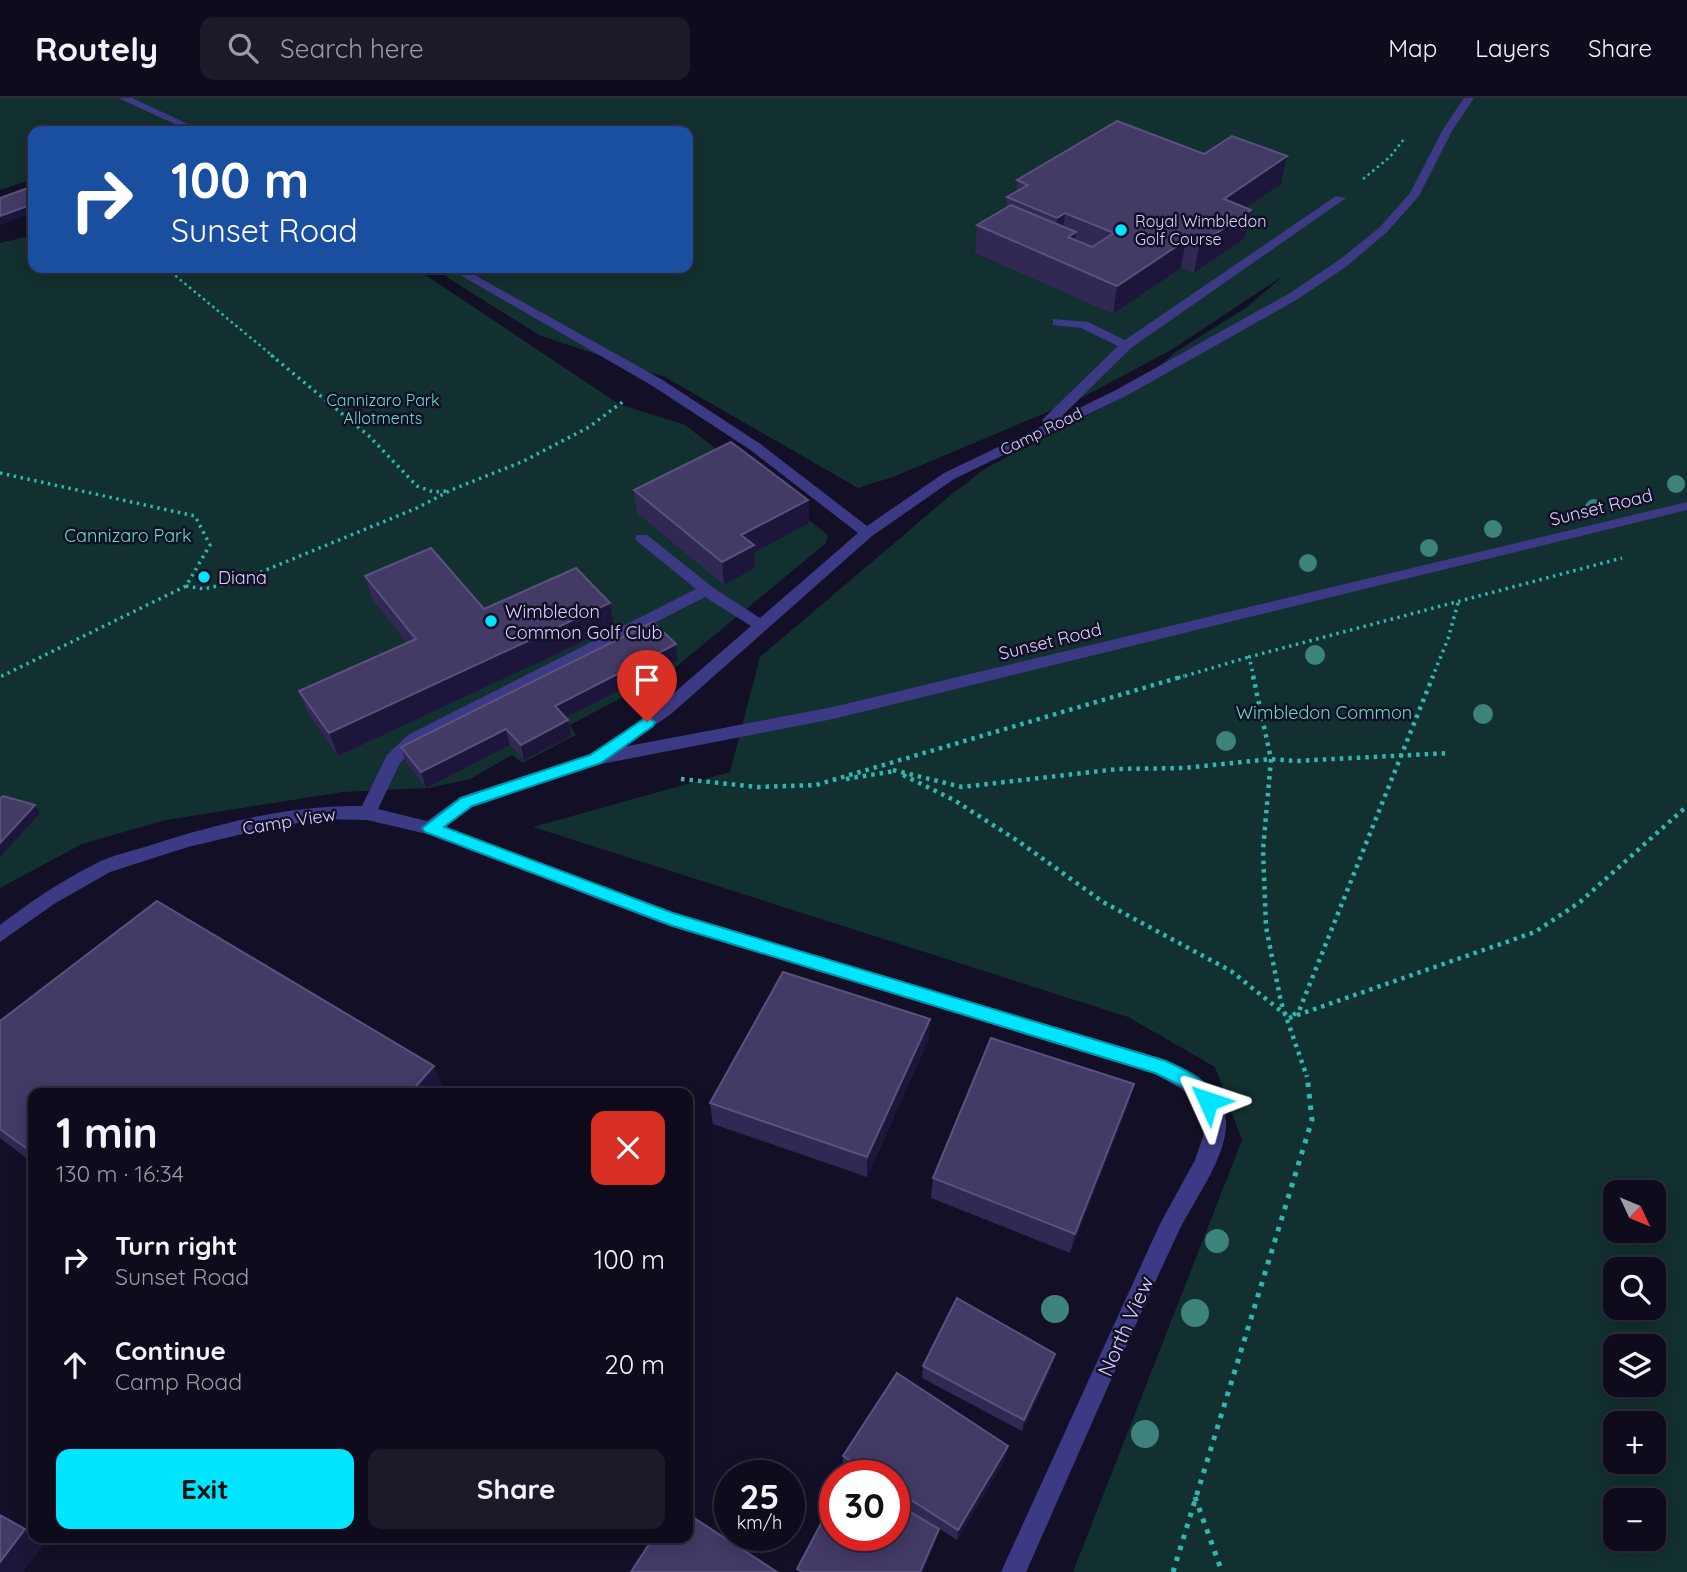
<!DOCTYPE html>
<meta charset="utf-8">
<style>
:root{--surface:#0e0b1c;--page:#1c1929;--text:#f1f3f6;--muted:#9b9ba3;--line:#2e2b3b;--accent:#00e5ff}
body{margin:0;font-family:Quicksand,sans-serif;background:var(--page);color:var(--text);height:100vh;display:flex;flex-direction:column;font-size:26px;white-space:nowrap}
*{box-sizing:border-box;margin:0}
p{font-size:23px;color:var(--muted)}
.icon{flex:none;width:38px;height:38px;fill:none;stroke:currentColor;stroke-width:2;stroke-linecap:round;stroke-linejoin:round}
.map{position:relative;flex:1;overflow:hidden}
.drawer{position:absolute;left:28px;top:990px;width:665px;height:455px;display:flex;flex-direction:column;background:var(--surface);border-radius:14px;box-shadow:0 4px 18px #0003,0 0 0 2px var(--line)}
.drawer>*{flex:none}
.guide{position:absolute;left:28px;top:28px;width:665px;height:147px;border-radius:14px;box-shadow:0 4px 18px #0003,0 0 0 2px var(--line);background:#1a4fa0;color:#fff;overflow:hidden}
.needle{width:46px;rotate:134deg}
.tools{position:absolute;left:1603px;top:1082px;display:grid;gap:14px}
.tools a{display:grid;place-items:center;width:63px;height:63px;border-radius:14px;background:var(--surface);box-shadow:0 4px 18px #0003,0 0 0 2px var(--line);font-size:35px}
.speed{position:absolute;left:714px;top:1362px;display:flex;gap:14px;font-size:35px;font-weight:700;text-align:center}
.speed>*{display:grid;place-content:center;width:91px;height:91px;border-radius:50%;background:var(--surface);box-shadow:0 4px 18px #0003,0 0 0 2px var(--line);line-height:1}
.speed small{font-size:18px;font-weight:400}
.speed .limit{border:10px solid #d22;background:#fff;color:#111}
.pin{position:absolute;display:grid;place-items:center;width:60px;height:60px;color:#fff;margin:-72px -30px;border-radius:50% 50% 50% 0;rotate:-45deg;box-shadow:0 0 7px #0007}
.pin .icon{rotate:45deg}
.me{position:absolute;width:77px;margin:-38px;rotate:312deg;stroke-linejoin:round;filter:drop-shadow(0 0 5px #0008)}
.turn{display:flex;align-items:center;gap:24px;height:147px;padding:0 28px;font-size:32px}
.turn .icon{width:91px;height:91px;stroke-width:2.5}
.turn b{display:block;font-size:49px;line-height:60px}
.round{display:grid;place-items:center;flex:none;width:74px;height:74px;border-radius:14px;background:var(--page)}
.head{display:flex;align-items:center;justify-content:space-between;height:119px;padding:0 28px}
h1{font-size:42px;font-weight:700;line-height:52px}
.cta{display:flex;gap:14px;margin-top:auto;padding:14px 28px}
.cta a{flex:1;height:80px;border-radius:14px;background:var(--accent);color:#111;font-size:28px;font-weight:700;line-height:80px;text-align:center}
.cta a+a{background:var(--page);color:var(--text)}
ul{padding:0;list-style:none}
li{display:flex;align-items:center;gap:21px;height:105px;padding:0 28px}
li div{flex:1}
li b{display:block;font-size:26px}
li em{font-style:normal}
header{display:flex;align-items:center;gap:42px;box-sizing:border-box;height:98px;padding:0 35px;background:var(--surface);border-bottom:2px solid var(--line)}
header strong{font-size:33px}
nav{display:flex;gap:38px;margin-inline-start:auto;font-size:24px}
.search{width:490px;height:63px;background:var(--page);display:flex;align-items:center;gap:18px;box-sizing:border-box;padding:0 24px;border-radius:14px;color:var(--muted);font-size:26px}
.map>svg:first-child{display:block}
</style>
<header>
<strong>Routely</strong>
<div class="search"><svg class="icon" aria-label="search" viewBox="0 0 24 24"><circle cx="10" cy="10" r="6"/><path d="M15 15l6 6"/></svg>Search here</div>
<nav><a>Map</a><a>Layers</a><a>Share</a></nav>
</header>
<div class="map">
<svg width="1687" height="1474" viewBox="0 0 1687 1474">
<rect width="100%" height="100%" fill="#130f26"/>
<g fill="#12302f" fill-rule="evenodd">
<path d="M0,0H1687V1474H1073L1242,1042L1215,969L1128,919L533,729L730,674L760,559L952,396L986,370L1129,296L1174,255L1247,209L1283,178L1171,252L1081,300L893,379L858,390L665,279L541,238L432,170H688V33H33V81L0,92ZM1615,1094H1654V1132H1615ZM1615,1171H1654V1209H1615ZM1615,1248H1654V1286H1615ZM1615,1325H1654V1363H1615ZM1615,1402H1654V1440H1615Z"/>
<polygon points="33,137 33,170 415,170 619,306 685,327 828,437 826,445 670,574 570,627 576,637 522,665 512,657 470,681 429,690 343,694 166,722 82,746 0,790 0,145"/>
</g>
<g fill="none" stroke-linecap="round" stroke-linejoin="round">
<g stroke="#2fb8b0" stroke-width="2.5" stroke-dasharray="2.5 3.5" stroke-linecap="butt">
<polyline points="1363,81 1390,59 1404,41"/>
<polyline points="166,170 274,259"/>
</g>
<g stroke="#2fb8b0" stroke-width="3.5" stroke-dasharray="2.5 4.5" stroke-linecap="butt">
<polyline points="271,257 369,338 417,388 433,394 446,393"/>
<polyline points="0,375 195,418 210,447 186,488 0,579"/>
<polyline points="186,488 204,491 239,483 417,410 451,392 524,363 589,329 625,302"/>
<polyline points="1178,580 1249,559"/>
<polyline points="1254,580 1249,559 1622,460"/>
<polyline points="1432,580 1448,541 1458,505"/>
</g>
<g stroke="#2fb8b0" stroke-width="4.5" stroke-dasharray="3.5 5" stroke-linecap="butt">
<polyline points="1253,578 1271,661 1263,752 1266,829 1281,904 1307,979"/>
<polyline points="893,672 962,689 1118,671 1184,670 1271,661 1295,663 1450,655"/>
<polyline points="903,677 954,702 1018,743 1103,804 1231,873 1286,917"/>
<polyline points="681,681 758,689 816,687 1184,578"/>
<polyline points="846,681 895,673"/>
<polyline points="1293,917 1299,913 1433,578"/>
<polyline points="1289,920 1535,834 1580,804 1687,708"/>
</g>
<g stroke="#2fb8b0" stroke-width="5" stroke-dasharray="4.5 7" stroke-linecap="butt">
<polyline points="1195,1399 1222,1474"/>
<polyline points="1173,1474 1312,1022 1307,977"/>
</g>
<g fill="#3d3a85" fill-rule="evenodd">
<polygon points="118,0 132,0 203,33 190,33"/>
<path d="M1464,0H1474L1452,33L1419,98L1387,134L1347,168L1298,201L1126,298L954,381L872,438L671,616L623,649L833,609L1687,404V412L833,621L596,667L472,709L445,729L673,815L1160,960C1187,970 1224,990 1226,1023C1228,1059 1191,1106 1176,1139C1124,1250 1076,1362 1026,1474H1001L1160,1126L1195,1062L1203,1039L1205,1015L1198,1004L1180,990L1155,976L669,828L427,736L367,722L322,721L263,731L188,749L110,774L54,806L0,844V827C30,804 61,783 95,766C112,757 133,753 151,747C219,725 290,707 362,708L387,657L408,637L696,491L637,443L635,440L637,437H647L715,491L760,520L858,435L749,351L651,287L448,170H462L661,281L759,345L867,428L944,375L1046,326L1042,323L1044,320L1118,248L1081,230L1053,227V221L1088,224L1125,242L1336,98L1346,100L1131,250L1061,319L1116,292L1290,195L1339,162L1379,130L1410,95L1442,33ZM705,499L751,528L659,608L595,655L460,699L427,723L378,711L400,665L420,645Z"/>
</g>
</g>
<g fill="#3d827b">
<circle cx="1676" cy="386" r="9"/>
<circle cx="1594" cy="410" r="9"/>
<circle cx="1493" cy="431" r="9"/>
<circle cx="1429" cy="450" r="9"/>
<circle cx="1308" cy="465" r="9"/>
<circle cx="1315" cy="557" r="10"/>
<circle cx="1483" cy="616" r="10"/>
<circle cx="1226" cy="643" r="10"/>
<circle cx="1217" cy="1143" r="12"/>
<circle cx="1055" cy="1211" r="14"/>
<circle cx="1195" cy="1215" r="14"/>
<circle cx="1145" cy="1336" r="14"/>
</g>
<g fill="#312854">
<polygon points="1017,82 1281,86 1246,110 1251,112 1245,140 1194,175 1181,170 1113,216 975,155 977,127 1006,110 1007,99 1016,94"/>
<polygon points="634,392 808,402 809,425 755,454 755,470 724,487 637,415"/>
<polygon points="365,478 484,511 610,505 614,529 338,658 308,616 299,593 407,545 372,501"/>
<polygon points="676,546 678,562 566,620 571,638 524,662 510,647 426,690 406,665 401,649"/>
<polygon points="930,921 928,943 867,1079 713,1026 710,1005"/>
<polygon points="0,923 445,994 443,996 33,996 33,1065 0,1040"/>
<polygon points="1128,1007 1070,1155 931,1100 933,1080"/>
<polygon points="923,1268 1052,1268 1022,1333 922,1280"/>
<polygon points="1008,1348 1006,1359 957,1442 894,1402 894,1377 856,1377 843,1369 843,1358"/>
</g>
<g fill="#1d163a">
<polygon points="1287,58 1281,86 1218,129 1224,101"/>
<polygon points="33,106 33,115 0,127 0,118"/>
<polygon points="1251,112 1245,140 1194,175 1199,147"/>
<polygon points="1065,115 1062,143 1054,148 1057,120"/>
<polygon points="1076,134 1072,163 1068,139"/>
<polygon points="1186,142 1181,170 1113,216 1117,188"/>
<polygon points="808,402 809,425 755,454 755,470 724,487 722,464 741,437"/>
<polygon points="610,505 614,529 338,658 329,635"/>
<polygon points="676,546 678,562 558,624 555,608"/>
<polygon points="568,622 571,638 524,662 521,647"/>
<polygon points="506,631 510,647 426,690 421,674"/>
<polygon points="35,707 40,715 0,759 0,745"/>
<polygon points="930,921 928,943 867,1079 867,1059"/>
<polygon points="434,968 445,994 443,996 409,996"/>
<polygon points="1134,986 1128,1007 1070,1155 1075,1136"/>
<polygon points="1055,1256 1052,1268 1022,1333 1024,1322"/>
<polygon points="1008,1348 1006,1359 957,1442 958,1432"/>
<polygon points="25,1431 33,1437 33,1440 38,1440 45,1445 23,1474 0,1474 0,1464"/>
<polygon points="939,1431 937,1441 923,1474 920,1474"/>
</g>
<g fill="#433a66" stroke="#5a527e" stroke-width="2">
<polygon points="1117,23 1204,56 1232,38 1287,58 1224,101 1251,112 1199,147 1186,142 1117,188 977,127 1011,107 1076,134 1068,139 1092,149 1114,135 1065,115 1057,120 1007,99 1028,87 1017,82"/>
<polygon points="28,90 33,94 33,106 0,118 0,100"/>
<polygon points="731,344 808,402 741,437 754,447 722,464 634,392"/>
<polygon points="431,450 484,511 576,470 610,505 329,635 299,593 416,541 365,478"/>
<polygon points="653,524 676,546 555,608 568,622 521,647 506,631 421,674 401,649"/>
<polygon points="3,698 35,707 0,745 0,701"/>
<polygon points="157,803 434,968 409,996 33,996 33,1055 0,1031 0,923"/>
<polygon points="783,874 930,921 867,1059 710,1005"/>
<polygon points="991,940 1134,986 1075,1136 933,1080"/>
<polygon points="957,1200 1055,1256 1024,1322 923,1268"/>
<polygon points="897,1275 1008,1348 958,1432 894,1391 894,1377 873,1377 843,1358"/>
<polygon points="835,1399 835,1437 894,1437 894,1404 939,1431 920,1474 802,1474 797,1471"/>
<polygon points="688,1416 777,1474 631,1474 653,1440 688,1440"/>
<polygon points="0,1417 25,1431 0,1464"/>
</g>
<path fill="#00e5ff" stroke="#0095a6" stroke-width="2" d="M647,619L655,624L653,628L601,665L472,708L444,729L673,815L1166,963C1187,973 1207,981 1217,1003L1214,1008L1208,1011L1202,1008L1186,990L1155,975L670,827L425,734L422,730L461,700L590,657Z"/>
<g fill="#00e5ff" stroke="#130f26" stroke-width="2.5">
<circle cx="1121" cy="132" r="7"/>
<circle cx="204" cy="479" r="7"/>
<circle cx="491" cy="523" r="7"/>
</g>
<g text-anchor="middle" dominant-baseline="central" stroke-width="5" stroke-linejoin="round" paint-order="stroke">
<g font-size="16" fill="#d9d4ff" stroke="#130f26" text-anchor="start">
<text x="1135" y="123">Royal Wimbledon<tspan x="1135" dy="18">Golf Course</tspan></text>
</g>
<g font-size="16" fill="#5fe0c0" stroke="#130f26">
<text x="383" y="302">Cannizaro Park<tspan x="383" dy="18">Allotments</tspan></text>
</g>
<g font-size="16" fill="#d9d4ff" stroke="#130f26">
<text transform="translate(1041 333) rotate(-26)">Camp Road</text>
</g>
<g font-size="18" fill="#d9d4ff" stroke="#130f26">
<text transform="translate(1601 409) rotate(-14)">Sunset Road</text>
<text transform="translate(1050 543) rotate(-14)">Sunset Road</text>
<text transform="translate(289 723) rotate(-9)">Camp View</text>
</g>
<g font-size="18" fill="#5fe0c0" stroke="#130f26">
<text x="128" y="437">Cannizaro Park</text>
<text x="1324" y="614">Wimbledon Common</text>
</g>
<g font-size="18" fill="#d9d4ff" stroke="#130f26" text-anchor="start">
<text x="218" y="479">Diana</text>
<text x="505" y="513">Wimbledon<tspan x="505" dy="21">Common Golf Club</tspan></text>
</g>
<g font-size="21" fill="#d9d4ff" stroke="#130f26">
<text transform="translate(1125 1228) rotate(-66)">North View</text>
</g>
</g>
</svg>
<div class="tools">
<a><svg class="needle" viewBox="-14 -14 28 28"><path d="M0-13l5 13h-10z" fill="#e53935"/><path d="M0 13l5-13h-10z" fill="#9b9ba3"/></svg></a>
<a><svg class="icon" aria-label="search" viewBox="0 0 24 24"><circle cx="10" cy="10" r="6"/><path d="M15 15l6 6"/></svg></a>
<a><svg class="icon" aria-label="layers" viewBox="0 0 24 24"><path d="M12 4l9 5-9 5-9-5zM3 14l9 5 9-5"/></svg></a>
<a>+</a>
<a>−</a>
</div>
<div class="speed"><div>25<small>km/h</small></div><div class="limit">30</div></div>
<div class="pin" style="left:647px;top:624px;background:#d93025"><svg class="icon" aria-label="arrive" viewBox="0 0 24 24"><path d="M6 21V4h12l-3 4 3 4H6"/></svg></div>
<svg class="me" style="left:1208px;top:1003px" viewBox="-20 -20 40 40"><path d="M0-17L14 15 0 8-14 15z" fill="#00e5ff" stroke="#fff" stroke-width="4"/></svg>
<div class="guide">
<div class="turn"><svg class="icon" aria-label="right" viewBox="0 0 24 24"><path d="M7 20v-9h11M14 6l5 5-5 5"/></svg><div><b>100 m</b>Sunset Road</div></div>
</div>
<section class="drawer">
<div class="head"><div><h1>1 min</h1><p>130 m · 16:34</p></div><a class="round" style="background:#d93025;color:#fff"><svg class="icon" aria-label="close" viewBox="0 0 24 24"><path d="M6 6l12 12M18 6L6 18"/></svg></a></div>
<ul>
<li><svg class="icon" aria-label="right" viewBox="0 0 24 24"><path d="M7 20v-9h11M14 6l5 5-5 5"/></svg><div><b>Turn right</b><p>Sunset Road</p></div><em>100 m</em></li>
<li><svg class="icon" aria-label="ahead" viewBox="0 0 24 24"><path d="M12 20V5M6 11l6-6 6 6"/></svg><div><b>Continue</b><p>Camp Road</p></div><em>20 m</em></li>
</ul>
<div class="cta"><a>Exit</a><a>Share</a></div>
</section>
</div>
